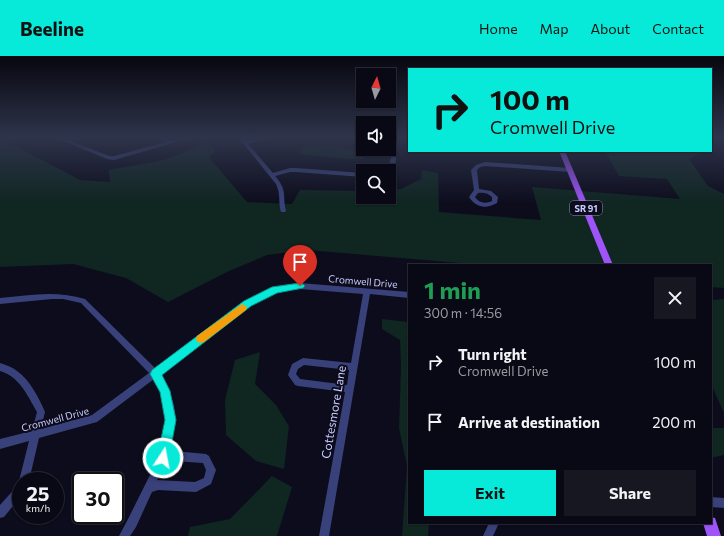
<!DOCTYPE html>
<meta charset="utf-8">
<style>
:root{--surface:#090915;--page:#171722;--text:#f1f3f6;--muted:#999aa0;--line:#292a34;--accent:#08ead9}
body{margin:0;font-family:Commissioner,sans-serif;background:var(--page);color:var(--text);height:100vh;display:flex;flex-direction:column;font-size:15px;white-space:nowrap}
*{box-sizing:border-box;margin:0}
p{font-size:13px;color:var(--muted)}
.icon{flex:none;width:22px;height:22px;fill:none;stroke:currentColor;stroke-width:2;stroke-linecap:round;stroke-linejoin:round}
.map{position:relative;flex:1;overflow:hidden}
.details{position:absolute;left:408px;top:208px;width:304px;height:260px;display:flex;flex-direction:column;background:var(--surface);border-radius:0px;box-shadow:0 1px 3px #0004,0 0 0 1px var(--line)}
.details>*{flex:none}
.top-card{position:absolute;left:408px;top:12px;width:304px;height:84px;border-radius:0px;box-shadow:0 1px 3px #0004,0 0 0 1px var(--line);background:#08ead9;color:#111;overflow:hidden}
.needle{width:26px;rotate:5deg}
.tools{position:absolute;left:356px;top:12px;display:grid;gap:8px}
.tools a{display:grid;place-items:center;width:40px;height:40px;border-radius:0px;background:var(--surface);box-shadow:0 1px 3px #0004,0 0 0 1px var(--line);font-size:20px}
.speed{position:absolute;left:12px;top:416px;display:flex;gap:8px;font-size:20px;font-weight:700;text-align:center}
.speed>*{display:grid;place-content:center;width:52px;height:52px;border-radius:50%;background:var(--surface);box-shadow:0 1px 3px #0004,0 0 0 1px var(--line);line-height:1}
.speed small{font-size:10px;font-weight:400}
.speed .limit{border:2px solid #111;border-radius:6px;background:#fff;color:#111}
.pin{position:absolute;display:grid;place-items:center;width:34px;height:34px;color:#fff;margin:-41px -17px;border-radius:50% 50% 50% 0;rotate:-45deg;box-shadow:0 0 4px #0007}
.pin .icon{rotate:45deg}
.me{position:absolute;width:44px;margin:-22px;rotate:11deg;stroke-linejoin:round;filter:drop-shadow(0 0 3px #0008)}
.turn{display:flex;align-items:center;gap:14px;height:84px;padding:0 16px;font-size:18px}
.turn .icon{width:52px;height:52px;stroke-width:2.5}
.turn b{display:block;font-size:28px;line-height:34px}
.round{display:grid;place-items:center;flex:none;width:42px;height:42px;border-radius:0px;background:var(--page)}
.headline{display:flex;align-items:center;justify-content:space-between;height:68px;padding:0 16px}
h1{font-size:24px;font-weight:700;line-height:30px;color:#1e9e55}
.button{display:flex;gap:8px;margin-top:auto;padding:8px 16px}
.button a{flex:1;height:46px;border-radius:0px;background:var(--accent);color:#111;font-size:16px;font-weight:700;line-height:46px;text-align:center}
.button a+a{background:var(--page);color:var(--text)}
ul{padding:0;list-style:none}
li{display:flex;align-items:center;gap:12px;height:60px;padding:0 16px}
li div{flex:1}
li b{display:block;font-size:15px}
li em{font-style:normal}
header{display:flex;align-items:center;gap:24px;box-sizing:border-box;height:56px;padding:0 20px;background:var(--accent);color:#111}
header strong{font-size:19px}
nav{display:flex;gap:22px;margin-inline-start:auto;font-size:14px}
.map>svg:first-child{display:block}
</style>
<header>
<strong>Beeline</strong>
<nav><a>Home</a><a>Map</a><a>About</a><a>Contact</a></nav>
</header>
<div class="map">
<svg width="724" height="480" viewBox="0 0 724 480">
<rect width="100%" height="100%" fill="#0c0c1c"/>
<g fill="#0f2621">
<polygon points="0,81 17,81 10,87 80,124 110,126 109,114 159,105 179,99 204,87 212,90 215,95 209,101 247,146 292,148 300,134 363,135 363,141 389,141 389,134 401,133 421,123 422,114 438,117 439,156 541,164 532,131 680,143 667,123 619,120 605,95 706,95 689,103 708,130 724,138 724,232 711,231 711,209 483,209 307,194 267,199 227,216 168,246 126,222 73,208 0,211"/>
<polygon points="337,89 364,98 363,103 348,103 299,98 302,91"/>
<polygon points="724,243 724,357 711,328 711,244"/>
<polygon points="382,263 409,266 409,467 429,467 428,480 402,480 407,410 399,372 401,310 400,284 382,273"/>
<polygon points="260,296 255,328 276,349 289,370 284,413 256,405 226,379 225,344 235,304"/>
<polygon points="711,372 724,372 724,399 711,402"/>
<polygon points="272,420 292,431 277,480 188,480 190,471 230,463"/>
</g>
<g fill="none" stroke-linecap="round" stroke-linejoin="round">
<g fill="#39417a" fill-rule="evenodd">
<polygon points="54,81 59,81 110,100 114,100 166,86 163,81 167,81 170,85 188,81 194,81 114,104 107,103"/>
<path d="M238,81H242L246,85L263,81H269V82L248,88L273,117L290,112H296L363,117V121L296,116H290L275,120C288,135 282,138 286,155L285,156H281C278,147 281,138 276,128Z"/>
<polygon points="395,81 399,81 395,111 391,117 389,118 389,115 387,115 389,111"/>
<path d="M485,106L570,112L573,114L570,116L485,110L480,111L477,114L479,133L491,135L498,141L497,147C486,153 476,152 469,141L474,134L471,114L476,109ZM478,137C484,136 488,137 492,141V145C485,148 479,147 475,141Z"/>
<path d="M300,227L409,236V242L370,238L329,480H319L345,336L298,330L295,329L288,319L292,308L303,302L351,307L363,238L300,233L276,236L250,250L160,318C168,332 177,349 175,365C174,376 171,386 169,396L174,395L206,398L209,400L216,414L211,428L196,436L158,434L152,436L136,471L130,480H119L128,463L159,401L167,364L165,348L161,336L154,323L97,366L39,382L29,425H21V440L4,461L0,462V449L18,429L20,427L19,425L29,385L0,393V383L32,375L37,356C27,339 20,321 0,315V307C6,309 12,311 17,315C30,324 39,342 45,356L41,373L92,359L149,317L81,247L63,243H52L0,248V242C29,239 57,234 85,243L155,312L244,246L273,232ZM304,309L349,314L347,329L300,323L296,318L298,313ZM174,405L203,407L206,414L204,422L195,426L157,424L166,406Z"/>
<polygon points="711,441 724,442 724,452 711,451"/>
<polygon points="489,467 499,467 493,480 483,480"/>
</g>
<g fill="#9f54f9" fill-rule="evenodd">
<polygon points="559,95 565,95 613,209 605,209"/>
<polygon points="711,461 715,462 721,480 707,480 703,467 711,467"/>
</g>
</g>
<linearGradient id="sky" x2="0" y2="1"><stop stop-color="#07070f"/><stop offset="0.55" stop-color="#2e344b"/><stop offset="1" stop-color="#2e344b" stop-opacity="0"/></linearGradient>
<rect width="724" height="148" fill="url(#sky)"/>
<polygon fill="#08ead9" stroke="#05988d" points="300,227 303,228 305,230 303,232 277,237 251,250 162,319 170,335 176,364 169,402 167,406 163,408 159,406 157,402 165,364 160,336 150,318 152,314 244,245 272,231"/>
<polygon fill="#f59e0b" points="242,248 247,251 246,254 204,286 201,287 197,286 196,283 197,280"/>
<g text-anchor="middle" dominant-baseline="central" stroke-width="4" stroke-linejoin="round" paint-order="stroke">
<rect fill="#0c0c1c" stroke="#9092ba" stroke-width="1" x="570" y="145" width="32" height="14" rx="3"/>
<g font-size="9" font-weight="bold" fill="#c9ccfd">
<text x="586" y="152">SR 91</text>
</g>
<g font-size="10" fill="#c9ccfd" stroke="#0c0c1c">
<text transform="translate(363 225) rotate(5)">Cromwell Drive</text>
<text transform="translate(55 363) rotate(-15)">Cromwell Drive</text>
</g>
<g font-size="12" fill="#c9ccfd" stroke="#0c0c1c">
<text transform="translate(333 356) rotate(-80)">Cottesmore Lane</text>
</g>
</g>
</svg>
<div class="tools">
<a><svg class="needle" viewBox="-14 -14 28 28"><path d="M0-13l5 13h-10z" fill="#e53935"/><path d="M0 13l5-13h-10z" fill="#999aa0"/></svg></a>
<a><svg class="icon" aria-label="sound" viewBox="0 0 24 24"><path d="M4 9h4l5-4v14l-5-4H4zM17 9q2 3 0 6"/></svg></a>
<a><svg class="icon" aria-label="search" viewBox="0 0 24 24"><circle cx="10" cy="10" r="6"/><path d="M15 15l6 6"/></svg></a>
</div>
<div class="speed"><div>25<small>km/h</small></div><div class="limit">30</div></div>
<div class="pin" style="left:300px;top:230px;background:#d93025"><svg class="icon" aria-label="arrive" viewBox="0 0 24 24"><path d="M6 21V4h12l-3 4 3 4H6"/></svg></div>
<svg class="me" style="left:163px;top:402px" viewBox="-20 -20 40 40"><circle r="17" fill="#08ead9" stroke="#fff" stroke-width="3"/><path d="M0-11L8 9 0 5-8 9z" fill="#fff"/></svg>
<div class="top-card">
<div class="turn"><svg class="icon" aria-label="right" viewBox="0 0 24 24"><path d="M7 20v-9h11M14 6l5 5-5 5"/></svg><div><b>100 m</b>Cromwell Drive</div></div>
</div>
<section class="details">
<div class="headline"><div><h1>1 min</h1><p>300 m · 14:56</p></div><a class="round"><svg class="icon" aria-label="close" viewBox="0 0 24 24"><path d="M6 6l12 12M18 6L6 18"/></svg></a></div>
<ul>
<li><svg class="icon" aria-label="right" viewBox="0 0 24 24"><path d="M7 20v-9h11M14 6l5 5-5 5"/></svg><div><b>Turn right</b><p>Cromwell Drive</p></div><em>100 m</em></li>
<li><svg class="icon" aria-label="arrive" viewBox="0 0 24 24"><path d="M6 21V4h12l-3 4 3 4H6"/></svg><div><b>Arrive at destination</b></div><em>200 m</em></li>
</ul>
<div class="button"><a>Exit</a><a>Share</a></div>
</section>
</div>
